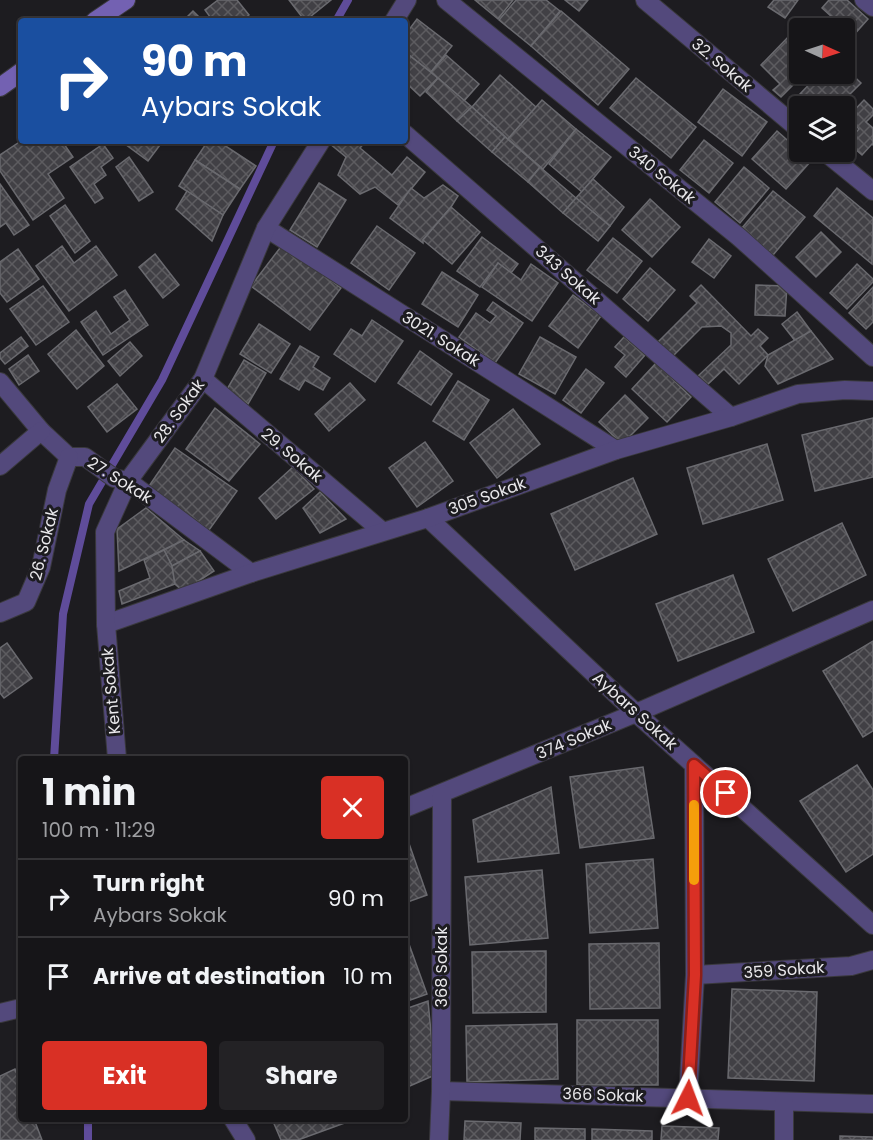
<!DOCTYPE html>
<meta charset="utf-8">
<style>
:root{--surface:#161518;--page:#232225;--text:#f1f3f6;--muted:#9e9fa2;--line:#353437;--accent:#d93025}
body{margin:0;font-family:Poppins,sans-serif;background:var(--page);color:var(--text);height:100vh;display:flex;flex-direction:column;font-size:22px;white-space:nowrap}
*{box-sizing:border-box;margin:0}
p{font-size:20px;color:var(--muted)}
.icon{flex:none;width:33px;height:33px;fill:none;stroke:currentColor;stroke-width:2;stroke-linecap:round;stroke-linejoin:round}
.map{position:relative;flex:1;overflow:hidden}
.sheet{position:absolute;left:18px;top:756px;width:390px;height:366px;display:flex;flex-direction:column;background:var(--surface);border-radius:6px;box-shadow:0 2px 4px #0004,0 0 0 2px var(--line)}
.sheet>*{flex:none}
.banner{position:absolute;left:18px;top:18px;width:390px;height:126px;border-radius:6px;box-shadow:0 2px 4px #0004,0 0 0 2px var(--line);background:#1a4fa0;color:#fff;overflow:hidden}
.needle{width:39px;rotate:93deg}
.buttons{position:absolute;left:789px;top:18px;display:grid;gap:12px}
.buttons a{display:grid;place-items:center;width:66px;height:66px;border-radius:6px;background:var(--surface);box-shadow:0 2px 4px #0004,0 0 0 2px var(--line);font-size:30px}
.pin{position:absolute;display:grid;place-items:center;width:51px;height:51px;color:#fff;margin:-26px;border:3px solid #fff;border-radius:50%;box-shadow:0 2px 6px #0007}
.me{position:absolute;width:66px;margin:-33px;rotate:3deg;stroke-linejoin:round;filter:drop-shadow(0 0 4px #0008)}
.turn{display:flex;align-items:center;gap:21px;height:126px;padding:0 24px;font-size:27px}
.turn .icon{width:78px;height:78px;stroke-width:2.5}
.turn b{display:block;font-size:42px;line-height:51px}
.round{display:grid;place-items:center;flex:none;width:63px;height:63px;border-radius:6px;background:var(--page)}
.overview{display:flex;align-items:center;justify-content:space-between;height:102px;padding:0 24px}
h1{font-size:36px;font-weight:700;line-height:45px}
.cta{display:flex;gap:12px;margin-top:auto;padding:12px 24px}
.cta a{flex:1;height:69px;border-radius:6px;background:var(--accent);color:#fff;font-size:24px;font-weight:700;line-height:69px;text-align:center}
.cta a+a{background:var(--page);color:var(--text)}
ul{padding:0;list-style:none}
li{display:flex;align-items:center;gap:18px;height:78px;padding:0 24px;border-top:2px solid var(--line)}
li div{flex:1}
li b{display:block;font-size:22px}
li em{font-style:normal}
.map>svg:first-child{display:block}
</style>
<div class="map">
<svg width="873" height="1140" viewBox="0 0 873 1140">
<defs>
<pattern id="building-cross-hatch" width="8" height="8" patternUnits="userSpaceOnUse" patternTransform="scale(1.5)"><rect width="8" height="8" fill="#414045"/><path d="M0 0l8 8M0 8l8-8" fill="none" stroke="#5d5c60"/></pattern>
</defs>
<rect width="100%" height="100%" fill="#1d1c20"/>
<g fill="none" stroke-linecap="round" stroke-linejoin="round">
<g stroke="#5f4c9a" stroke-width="8">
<polyline points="336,21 348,0"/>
<polyline points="54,759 63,614 89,504 162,380 274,141"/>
<polyline points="88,1140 88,1119"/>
</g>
</g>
<g fill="url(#building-cross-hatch)" stroke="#6a6a6f" stroke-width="1.5">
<polygon points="218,0 237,0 249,15 242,21 213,21 205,10"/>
<polygon points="289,0 331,0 305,21"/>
<polygon points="475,0 513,0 498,19"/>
<polygon points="516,0 546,0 560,11 531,46 499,20"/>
<polygon points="565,0 588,0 579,11"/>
<polygon points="774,0 798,0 785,18 768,7"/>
<polygon points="829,0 847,0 868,19 844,46 844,28 822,8"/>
<polygon points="193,11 203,21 183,21"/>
<polygon points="561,11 629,69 598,105 531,46"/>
<polygon points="417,19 452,46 431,72 405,52 405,35"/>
<polygon points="791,34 800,43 800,74 804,74 781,97 773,90 780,84 761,65"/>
<polygon points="405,52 438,78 420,96 405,82"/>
<polygon points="446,55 479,84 464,101 431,72"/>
<polygon points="844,67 861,83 838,106 812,106 800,94 819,74 844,74"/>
<polygon points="500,75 536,107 508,139 472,107"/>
<polygon points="438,78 472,107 457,121 426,92"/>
<polygon points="636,78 696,127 671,158 610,108"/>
<polygon points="723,89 767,122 742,156 698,122"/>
<polygon points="542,100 576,129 543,169 508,139"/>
<polygon points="864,100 873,109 873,115 866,122 873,128 873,145 872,144 862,155 847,142 859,129 847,118"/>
<polygon points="472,107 505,137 492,152 457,121"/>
<polygon points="576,129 611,157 582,192 549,164"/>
<polygon points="777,131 811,161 786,189 752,159"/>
<polygon points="505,137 540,167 528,182 492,152"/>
<polygon points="704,140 733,163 709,193 680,170"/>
<polygon points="21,141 62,141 73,157 48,174 64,198 33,220 0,171 0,155"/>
<polygon points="127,141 163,141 148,161 125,144"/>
<polygon points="208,141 218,141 256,166 240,189 195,160"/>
<polygon points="333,141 366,141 360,148 392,175 407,157 425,172 398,205 375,187 360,194 338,175 346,157 330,144"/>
<polygon points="103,144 113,158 101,167 106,175 94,184 103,198 95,203 70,167"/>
<polygon points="129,157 153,192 139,201 116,167"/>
<polygon points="195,160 240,189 223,215 179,186"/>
<polygon points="540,167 576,198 563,213 528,182"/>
<polygon points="744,167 769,188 740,223 715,202"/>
<polygon points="593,179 624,207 610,226 576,198"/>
<polygon points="319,183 346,200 317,247 290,230"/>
<polygon points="0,184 29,225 14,235 6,223 0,227"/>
<polygon points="443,185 458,196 451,207 423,240 423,243 390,218 411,188 424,198"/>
<polygon points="837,188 873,218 872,264 814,216"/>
<polygon points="187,191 223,215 212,241 176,209"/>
<polygon points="773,191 805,217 773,255 742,228"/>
<polygon points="576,198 610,226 598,241 563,213"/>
<polygon points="650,199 680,227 652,257 622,230"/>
<polygon points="65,205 90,241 75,253 50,216"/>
<polygon points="451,207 480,232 452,264 423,240"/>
<polygon points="377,226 415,253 389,290 351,263"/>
<polygon points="821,232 841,252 816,277 796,257"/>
<polygon points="482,237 518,264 511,273 498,263 480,287 457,271"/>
<polygon points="613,238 642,261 617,293 587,270"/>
<polygon points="709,239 731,256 714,278 692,262"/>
<polygon points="283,244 341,288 310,330 251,286"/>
<polygon points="62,246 74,263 96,246 117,275 69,311 36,266"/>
<polygon points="18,249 39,279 7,302 0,293 0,262"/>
<polygon points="155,254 179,285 163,298 139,267"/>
<polygon points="498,263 521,280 531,264 558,283 532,321 482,287"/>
<polygon points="857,264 873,279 873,282 847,309 830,293"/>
<polygon points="650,268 675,290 648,321 623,299"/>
<polygon points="442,272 478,295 458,327 422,304"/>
<polygon points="701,285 751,336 758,329 768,338 760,346 768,355 739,384 724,369 706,386 697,377 731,345 731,333 721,326 702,327 672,357 658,342 697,303 690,296"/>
<polygon points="756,285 787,286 785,316 755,315"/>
<polygon points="43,286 69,322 36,345 10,309"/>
<polygon points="873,287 873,322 866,329 849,313"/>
<polygon points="125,290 148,325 103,355 81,322 96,311 111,334 130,320 114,297"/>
<polygon points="573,295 601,316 578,348 549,326"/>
<polygon points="493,302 523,323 495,363 459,337 476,313 490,323 496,316 487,310"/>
<polygon points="797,312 811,331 796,342 782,324"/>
<polygon points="372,320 403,341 375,382 334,354 351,329 362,336"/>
<polygon points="259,324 290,344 271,373 240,354"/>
<polygon points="76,330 104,366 77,389 48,354"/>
<polygon points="811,331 833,359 778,384 765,366 768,355"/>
<polygon points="21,337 28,346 5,364 0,358 0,353"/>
<polygon points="540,337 576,357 555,394 519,374"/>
<polygon points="624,337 645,355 626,377 615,367 625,355 615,347"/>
<polygon points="130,342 142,356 120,376 108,361"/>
<polygon points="300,346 319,357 313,367 330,378 323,390 305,380 299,390 280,379"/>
<polygon points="420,351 452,374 431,405 398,383"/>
<polygon points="28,355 39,371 19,385 9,369"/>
<polygon points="244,360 266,373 248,404 226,391"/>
<polygon points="656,363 691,397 667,422 632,389"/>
<polygon points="586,369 604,383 581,413 563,400"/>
<polygon points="458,381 489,400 464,440 433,421"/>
<polygon points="350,383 365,400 329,431 315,414"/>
<polygon points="117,384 137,409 107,432 88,407"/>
<polygon points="625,395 648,418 622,444 599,422"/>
<polygon points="215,408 260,444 229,481 186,449"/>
<polygon points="513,409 540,444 497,478 470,443"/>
<polygon points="873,418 873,477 815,491 802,435"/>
<polygon points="425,442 453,481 417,507 389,468"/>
<polygon points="767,444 783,500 703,524 687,468"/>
<polygon points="175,448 237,491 209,530 149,486"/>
<polygon points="293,467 314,489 276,519 259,498"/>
<polygon points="633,478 657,534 575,570 551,514"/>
<polygon points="320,492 346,519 320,533 303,508"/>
<polygon points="146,508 184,540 119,571 117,529"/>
<polygon points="842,523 866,575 793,611 768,559"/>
<polygon points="184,540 200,551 172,566 164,550"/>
<polygon points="164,550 172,566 175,584 122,604 119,591 150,578 144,560"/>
<polygon points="200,551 214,571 183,591 175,584 172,566"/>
<polygon points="733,575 754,632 678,661 656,604"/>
<polygon points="873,641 873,731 863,737 823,671"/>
<polygon points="7,643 32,678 4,698 0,693 0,648"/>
<polygon points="857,765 873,790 873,854 846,872 800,801"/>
<polygon points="643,767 654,838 580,848 570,777"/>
<polygon points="551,787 559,853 478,862 473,820"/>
<polygon points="405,832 427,895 405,903"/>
<polygon points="653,859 658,928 590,933 586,864"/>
<polygon points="542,870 548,938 470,945 465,877"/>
<polygon points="405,933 427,994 405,1002"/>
<polygon points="659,943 660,1008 590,1009 589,944"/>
<polygon points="546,951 546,1012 473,1013 472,952"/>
<polygon points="732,989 817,992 814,1081 728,1078"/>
<polygon points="428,1001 435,1075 405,1088 405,1009"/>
<rect x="577" y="1020" width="81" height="65"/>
<polygon points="557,1024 558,1079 467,1082 466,1026"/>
<polygon points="15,1069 21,1084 21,1119 34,1119 42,1140 0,1140 0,1076"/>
<polygon points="272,1119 349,1119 350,1121 298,1140 281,1140"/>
<polygon points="465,1121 521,1123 520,1140 464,1140"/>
<polygon points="662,1126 719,1128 718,1140 661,1140"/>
<polygon points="535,1128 585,1129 585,1140 535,1140"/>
<polygon points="592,1129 652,1131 652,1140 592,1140"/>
<polygon points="840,1136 873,1137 873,1140 840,1140"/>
</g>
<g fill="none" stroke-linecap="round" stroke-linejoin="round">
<defs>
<g id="street">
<polyline points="446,0 739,237 873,357"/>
<polyline points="645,0 800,130"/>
<polyline points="864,0 873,7"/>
<polyline points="394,21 407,0"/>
<polyline points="405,134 731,417"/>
<polyline points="825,152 873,191"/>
<polyline points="266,228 616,450"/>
<polyline points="203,379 382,531"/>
<polyline points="0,382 41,431 69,457 85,457 114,478 128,481 251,573"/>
<polyline points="0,466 41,431"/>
<polyline points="428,518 636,713 873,925"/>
<polyline points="0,613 26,602 41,567 57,490 69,457"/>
<polyline points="106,624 251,573 428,518 616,450 731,417 798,394 845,390 873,391"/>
<polyline points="117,759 106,624 105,532 128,481 203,379 266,228 321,141"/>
<polyline points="405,808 636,713 873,610"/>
<polyline points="695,975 851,966 873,960"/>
<polyline points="0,1013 21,1008"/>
<polyline points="441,1091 873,1104"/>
<polyline points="688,1098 695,975 694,765"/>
<polyline points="233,1119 246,1140"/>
<polyline points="439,1140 441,1091 442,794"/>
<polyline points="784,1140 784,1102"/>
</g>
<g id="secondary">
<polyline points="95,21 126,0"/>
<polyline points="0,87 21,72"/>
</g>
</defs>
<use href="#street" stroke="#3a393d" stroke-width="20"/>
<use href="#secondary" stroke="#3a393d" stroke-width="20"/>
<use href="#street" stroke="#53497c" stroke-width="18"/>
<use href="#secondary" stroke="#7361b2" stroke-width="18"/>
</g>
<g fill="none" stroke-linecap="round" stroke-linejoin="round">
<defs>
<polyline id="route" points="688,1098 695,975 694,765 726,793"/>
</defs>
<use href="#route" stroke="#8d1f18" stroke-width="15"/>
<use href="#route" stroke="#d93025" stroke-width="10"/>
<polyline stroke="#f59e0b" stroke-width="10" points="694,880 694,805"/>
</g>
<g text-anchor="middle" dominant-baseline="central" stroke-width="6" stroke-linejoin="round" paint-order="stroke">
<g font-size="16" fill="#eae9ec" stroke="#1d1c20">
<text transform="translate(722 65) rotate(40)">32. Sokak</text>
<text transform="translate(662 175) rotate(39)">340 Sokak</text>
<text transform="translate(568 275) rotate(41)">343 Sokak</text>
<text transform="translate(441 339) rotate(32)">3021. Sokak</text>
<text transform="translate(179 411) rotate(-54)">28. Sokak</text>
<text transform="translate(292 455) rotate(40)">29. Sokak</text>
<text transform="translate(120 480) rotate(32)">27. Sokak</text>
<text transform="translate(487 496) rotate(-20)">305 Sokak</text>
<text transform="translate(44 544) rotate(-76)">26. Sokak</text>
<text transform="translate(111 691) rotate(-95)">Kent Sokak</text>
<text transform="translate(635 711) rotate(42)">Aybars Sokak</text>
<text transform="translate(574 739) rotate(-23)">374 Sokak</text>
<text transform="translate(441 967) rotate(-90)">368 Sokak</text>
<text transform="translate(784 970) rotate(-4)">359 Sokak</text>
<text transform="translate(603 1095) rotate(2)">366 Sokak</text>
</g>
</g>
</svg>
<div class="buttons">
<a><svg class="needle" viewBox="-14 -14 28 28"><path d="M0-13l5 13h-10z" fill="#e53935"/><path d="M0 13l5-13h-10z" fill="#9e9fa2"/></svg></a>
<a><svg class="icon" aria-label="layers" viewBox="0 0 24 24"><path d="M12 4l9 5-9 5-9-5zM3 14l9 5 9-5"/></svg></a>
</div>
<div class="pin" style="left:726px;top:793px;background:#d93025"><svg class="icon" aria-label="arrive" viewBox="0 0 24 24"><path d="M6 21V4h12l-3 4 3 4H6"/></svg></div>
<svg class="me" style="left:688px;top:1098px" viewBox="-20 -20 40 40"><path d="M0-17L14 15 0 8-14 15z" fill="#d93025" stroke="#fff" stroke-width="4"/></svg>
<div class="banner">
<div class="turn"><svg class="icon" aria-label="right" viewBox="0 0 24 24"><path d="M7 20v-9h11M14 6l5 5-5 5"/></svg><div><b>90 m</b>Aybars Sokak</div></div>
</div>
<section class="sheet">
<div class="overview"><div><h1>1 min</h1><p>100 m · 11:29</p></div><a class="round" style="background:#d93025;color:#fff"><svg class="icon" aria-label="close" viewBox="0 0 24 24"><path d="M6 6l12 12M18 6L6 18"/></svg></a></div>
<ul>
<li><svg class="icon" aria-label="right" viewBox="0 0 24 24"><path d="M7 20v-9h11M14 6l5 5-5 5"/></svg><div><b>Turn right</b><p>Aybars Sokak</p></div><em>90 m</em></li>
<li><svg class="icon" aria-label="arrive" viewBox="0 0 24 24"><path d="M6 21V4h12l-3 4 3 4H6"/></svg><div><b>Arrive at destination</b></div><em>10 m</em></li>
</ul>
<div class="cta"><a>Exit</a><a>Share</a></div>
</section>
</div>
